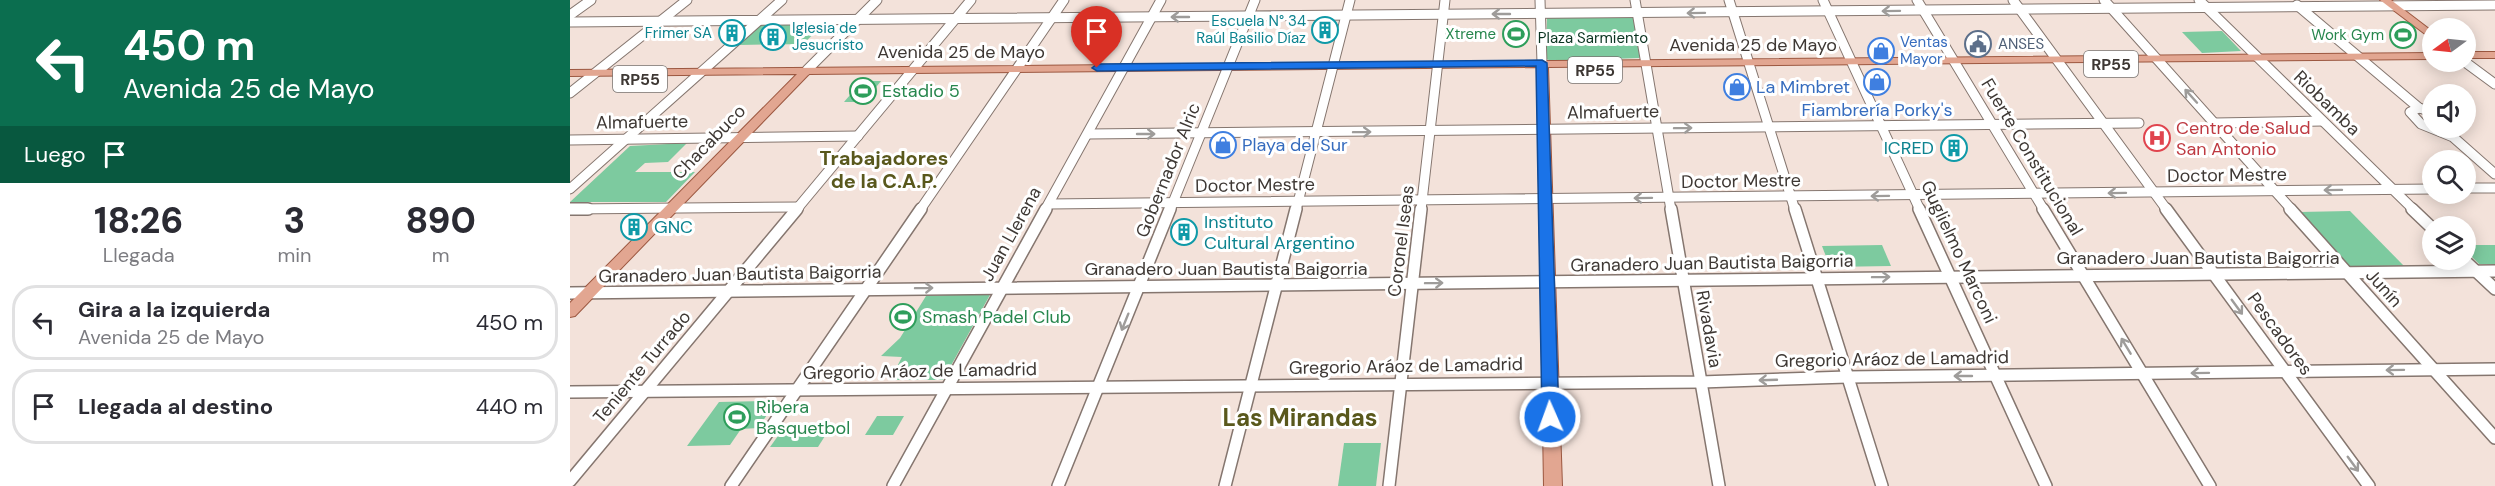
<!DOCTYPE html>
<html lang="es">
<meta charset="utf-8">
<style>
:root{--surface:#fff;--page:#f7f7f7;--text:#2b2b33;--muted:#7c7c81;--line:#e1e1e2}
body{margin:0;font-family:"DM Sans",sans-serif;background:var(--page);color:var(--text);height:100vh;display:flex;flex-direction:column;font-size:22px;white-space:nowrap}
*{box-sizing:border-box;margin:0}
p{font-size:20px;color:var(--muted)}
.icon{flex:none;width:33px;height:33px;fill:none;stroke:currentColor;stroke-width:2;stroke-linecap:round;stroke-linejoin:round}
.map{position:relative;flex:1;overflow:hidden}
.panel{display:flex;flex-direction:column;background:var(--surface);width:570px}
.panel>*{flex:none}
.hud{background:#0b6e4f;color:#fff;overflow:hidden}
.needle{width:39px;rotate:255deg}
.fabs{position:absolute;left:1852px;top:18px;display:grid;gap:12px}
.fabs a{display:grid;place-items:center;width:54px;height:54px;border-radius:50%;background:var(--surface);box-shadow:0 3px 15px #0003;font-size:30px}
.pin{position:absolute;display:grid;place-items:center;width:51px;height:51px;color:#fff;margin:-62px -26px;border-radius:50% 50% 50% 0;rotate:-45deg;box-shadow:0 0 6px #0007}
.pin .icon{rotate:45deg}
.me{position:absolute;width:66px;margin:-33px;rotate:358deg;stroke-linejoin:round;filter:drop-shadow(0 0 4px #0008)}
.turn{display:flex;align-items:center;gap:21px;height:126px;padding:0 24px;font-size:27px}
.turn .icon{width:78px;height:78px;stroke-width:2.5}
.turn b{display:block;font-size:42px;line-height:51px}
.then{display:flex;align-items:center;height:57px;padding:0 24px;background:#0003;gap:12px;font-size:22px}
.eta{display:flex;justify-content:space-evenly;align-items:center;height:102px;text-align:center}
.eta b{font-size:36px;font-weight:800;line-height:42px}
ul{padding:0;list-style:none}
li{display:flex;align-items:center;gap:18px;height:75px;margin:0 12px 9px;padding:0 12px;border:3px solid var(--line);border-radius:24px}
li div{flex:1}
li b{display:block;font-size:22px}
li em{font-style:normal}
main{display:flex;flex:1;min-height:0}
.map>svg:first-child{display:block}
</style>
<main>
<section class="panel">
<div class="hud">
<div class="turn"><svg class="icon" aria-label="left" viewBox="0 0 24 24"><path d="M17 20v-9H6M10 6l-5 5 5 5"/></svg><div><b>450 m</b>Avenida 25 de Mayo</div></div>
<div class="then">Luego<svg class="icon" aria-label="arrive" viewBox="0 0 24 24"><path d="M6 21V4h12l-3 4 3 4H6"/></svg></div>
</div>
<div class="eta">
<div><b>18:26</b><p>Llegada</p></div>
<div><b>3</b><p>min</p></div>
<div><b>890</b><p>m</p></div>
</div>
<ul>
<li><svg class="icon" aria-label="left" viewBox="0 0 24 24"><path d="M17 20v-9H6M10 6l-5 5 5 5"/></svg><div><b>Gira a la izquierda</b><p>Avenida 25 de Mayo</p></div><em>450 m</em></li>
<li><svg class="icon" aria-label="arrive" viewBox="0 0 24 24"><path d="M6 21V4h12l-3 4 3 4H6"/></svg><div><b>Llegada al destino</b></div><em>440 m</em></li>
</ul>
</section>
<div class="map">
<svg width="1925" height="486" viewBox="0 0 1925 486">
<rect width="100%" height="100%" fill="#f3e2da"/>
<g fill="#7dca9f">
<polygon points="1061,15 1063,17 1071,56 1069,58 982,61 976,59 977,17"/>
<polygon points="255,23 233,44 169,45 189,26 196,24"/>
<polygon points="1652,31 1671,51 1632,53 1612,32"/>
<polygon points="292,81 311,81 294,102 274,102"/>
<polygon points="117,143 98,162 75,163 65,172 125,172 96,202 0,202 60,146"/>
<polygon points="1780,211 1834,266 1778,266 1729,212"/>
<polygon points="1312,245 1321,266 1260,267 1252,246"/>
<polygon points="1896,245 1925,245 1925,264 1909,264 1896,251"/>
<polygon points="421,293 373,380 320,380 332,357 311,356 330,338 356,296"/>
<polygon points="200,401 203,406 188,428 171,429 160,445 117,446 149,402"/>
<polygon points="307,416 334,416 323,435 295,435"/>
<polygon points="260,428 248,447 200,447 213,429"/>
<polygon points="774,443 811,443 806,486 768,486"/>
</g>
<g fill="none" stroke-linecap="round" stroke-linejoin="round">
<defs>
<g id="minor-far1">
<polyline points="970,0 972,63"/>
<polyline points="1065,0 1101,210"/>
<polyline points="1159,0 1225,210"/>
<polyline points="1253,0 1350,210"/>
<polyline points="1347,0 1474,210"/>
<polyline points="1443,0 1597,210"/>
<polyline points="1534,0 1722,210"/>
<polyline points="1629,0 1844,210"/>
<polyline points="1727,5 1849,108 1863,112"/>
<polyline points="0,15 21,0"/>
<polyline points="0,22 1925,5"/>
<polyline points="1895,62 1925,84"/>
<polyline points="237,70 307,0"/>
<polyline points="0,93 117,0"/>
<polyline points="1849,108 1840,112 1851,124 1883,137 1925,174"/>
<polyline points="1645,123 1752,121"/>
<polyline points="518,134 1569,123"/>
<polyline points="0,140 288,136"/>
<polyline points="1896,188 1925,188"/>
<polyline points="0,189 212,0"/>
<polyline points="479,204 1863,189"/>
<polyline points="0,209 229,207"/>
<polyline points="226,210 401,0"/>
<polyline points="350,210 494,0"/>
<polyline points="475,210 591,0"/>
<polyline points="600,210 685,0"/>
<polyline points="726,210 780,0"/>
<polyline points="851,210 875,0"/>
</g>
<g id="minor">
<polyline points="0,209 18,209"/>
<polyline points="1101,209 1149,486"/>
<polyline points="1225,209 1312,486"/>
<polyline points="1349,209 1476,486"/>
<polyline points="1473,209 1640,486"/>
<polyline points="1596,209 1799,486"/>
<polyline points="1720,209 1925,438"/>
<polyline points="1842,209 1863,229"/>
<polyline points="1894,260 1925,289"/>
<polyline points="0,293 1925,271"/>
<polyline points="0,392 1131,382 1277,377 1925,369"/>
<polyline points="0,481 227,209"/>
<polyline points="161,486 351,209"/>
<polyline points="323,486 476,209"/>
<polyline points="488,486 600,209"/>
<polyline points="655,486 726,209"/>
<polyline points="819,486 851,209"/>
</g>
<g id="major">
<polygon points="1810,0 1821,0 1863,32 1863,40"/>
<rect x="1896" y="52" width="29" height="6"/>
<polygon points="1863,53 1863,59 978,67 992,486 974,486 967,67 239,74 5,316 0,317 0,303 227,74 0,76 0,70"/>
</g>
</defs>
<use href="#minor-far1" stroke="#85766f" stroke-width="11"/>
<use href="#minor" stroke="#85766f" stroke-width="14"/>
<use href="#major" stroke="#9c5841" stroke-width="2"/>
<use href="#minor-far1" stroke="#fff" stroke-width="9"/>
<use href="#minor" stroke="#fff" stroke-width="11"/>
<use href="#major" fill="#e2a691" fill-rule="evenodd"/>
</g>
<defs><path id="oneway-shaft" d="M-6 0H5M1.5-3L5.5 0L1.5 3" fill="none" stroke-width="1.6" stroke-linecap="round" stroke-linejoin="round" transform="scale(1.5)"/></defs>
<g stroke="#9e9c9a">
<use href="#oneway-shaft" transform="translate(1321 11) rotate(179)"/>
<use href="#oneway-shaft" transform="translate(1126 13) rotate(179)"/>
<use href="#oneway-shaft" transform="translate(931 14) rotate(180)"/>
<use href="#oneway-shaft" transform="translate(610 17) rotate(180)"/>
<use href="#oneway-shaft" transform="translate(1621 96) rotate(-132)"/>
<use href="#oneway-shaft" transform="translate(1113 128) rotate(-1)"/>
<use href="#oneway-shaft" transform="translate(792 132) rotate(-1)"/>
<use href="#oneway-shaft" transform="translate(576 134)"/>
<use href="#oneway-shaft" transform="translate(1763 190) rotate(179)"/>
<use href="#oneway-shaft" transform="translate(1547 193) rotate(179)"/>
<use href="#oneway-shaft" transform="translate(1310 196) rotate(179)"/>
<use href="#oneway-shaft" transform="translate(1073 198) rotate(179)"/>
<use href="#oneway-shaft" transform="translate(1311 277) rotate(-1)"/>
<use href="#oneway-shaft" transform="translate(864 283) rotate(-1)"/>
<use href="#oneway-shaft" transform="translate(354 288) rotate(-1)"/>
<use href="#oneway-shaft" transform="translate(1667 307) rotate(54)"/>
<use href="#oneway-shaft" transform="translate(555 322) rotate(112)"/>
<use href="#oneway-shaft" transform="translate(1556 346) rotate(-121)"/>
<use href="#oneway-shaft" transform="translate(1825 370) rotate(179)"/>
<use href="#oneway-shaft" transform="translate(1630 373) rotate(179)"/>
<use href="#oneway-shaft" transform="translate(1393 376) rotate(180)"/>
<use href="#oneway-shaft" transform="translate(1198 380) rotate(178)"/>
<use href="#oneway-shaft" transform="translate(1783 464) rotate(54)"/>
</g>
<polygon fill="#1a73e8" stroke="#114b97" stroke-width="1.5" points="972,60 977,63 989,417 986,422 980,424 975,422 972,417 966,66 527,71 522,68 527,64"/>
<defs>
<symbol id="building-ring" viewBox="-11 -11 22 22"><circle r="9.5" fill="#fff" stroke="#0f9aa8" stroke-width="1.5"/><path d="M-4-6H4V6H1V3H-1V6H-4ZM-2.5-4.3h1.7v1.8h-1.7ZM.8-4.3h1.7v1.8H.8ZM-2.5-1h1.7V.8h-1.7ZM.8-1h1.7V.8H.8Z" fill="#0f9aa8"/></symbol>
<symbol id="stadium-ring" viewBox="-11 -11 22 22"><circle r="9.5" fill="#fff" stroke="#2e9e5b" stroke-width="1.5"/><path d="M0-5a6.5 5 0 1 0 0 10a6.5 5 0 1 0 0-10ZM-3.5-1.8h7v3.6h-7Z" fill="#2e9e5b"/></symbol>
<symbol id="civic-ring" viewBox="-11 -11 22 22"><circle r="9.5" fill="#fff" stroke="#5c6f8a" stroke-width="1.5"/><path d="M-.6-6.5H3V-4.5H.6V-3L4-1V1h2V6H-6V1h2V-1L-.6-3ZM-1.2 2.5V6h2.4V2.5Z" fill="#5c6f8a"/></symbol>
<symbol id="shop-ring" viewBox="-11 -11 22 22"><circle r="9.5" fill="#fff" stroke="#3f7fe0" stroke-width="1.5"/><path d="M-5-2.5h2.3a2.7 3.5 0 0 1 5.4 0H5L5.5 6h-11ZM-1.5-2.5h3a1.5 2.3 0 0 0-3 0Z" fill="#3f7fe0"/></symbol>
<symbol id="hospital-ring" viewBox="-11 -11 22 22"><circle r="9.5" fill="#fff" stroke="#e0444e" stroke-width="1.5"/><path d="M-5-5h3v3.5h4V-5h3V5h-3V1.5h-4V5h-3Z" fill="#e0444e"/></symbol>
</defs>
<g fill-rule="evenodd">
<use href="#building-ring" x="740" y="15" width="30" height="30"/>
<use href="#building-ring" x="147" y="18" width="30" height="30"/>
<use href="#stadium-ring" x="931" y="19" width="30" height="30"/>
<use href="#stadium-ring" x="1818" y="20" width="30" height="30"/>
<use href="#building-ring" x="188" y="22" width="30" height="30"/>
<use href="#civic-ring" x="1393" y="29" width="30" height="30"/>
<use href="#shop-ring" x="1296" y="36" width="30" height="30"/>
<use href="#shop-ring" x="1292" y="67" width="30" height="30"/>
<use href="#shop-ring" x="1152" y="72" width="30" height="30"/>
<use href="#stadium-ring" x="278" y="76" width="30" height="30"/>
<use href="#hospital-ring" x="1572" y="123" width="30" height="30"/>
<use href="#shop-ring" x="638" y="130" width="30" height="30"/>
<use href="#building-ring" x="1369" y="133" width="30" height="30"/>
<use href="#building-ring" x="49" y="212" width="30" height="30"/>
<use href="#building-ring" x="599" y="217" width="30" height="30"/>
<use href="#stadium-ring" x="318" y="302" width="30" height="30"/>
<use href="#stadium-ring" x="152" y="402" width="30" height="30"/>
</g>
<g text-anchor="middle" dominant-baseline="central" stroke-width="6" stroke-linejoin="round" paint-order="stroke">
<g font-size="15" fill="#0d838f" stroke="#fff" text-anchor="end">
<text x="736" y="21">Escuela N° 34<tspan x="736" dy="17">Raúl Basilio Díaz</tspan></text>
<text x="222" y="28" text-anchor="start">Iglesia de<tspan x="222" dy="17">Jesucristo</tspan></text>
<text x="142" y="33">Frimer SA</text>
</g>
<g font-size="15" fill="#27864d" stroke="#fff" text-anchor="end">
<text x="926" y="34">Xtreme</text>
<text x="1814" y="35">Work Gym</text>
</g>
<g font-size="15" fill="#0a3320" stroke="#fff">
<text x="1023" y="38">Plaza Sarmiento</text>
</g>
<g font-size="15" fill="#366cbe" stroke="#fff" text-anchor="start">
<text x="1330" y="42">Ventas<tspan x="1330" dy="17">Mayor</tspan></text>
</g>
<g font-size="15" fill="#4e5e75" stroke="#fff" text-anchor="start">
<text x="1428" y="44">ANSES</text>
</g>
<g fill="#fff" stroke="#787471" stroke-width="1.5">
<rect x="1514" y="51" width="54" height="26" rx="4.5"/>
<rect x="998" y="57" width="54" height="26" rx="4.5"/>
<rect x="43" y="66" width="54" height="26" rx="4.5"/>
</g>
<g font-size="16" font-weight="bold" fill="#3e3834">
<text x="1541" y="64">RP55</text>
<text x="1025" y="70">RP55</text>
<text x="70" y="79">RP55</text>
</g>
<g font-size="18" fill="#3e3834" stroke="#fff">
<text x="1183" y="45">Avenida 25 de Mayo</text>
<text x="391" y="52">Avenida 25 de Mayo</text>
<text transform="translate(1757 103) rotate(44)">Riobamba</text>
<text transform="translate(1043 112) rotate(-1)">Almafuerte</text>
<text transform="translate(72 122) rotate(-1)">Almafuerte</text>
<text transform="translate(139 142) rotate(-46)">Chacabuco</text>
<text transform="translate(1462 157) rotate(59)">Fuerte Constitucional</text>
<text transform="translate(598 170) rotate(-68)">Gobernador Alric</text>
<text transform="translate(1657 175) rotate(-1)">Doctor Mestre</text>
<text transform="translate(1171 181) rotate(-1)">Doctor Mestre</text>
<text transform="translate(685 185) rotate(-1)">Doctor Mestre</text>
<text transform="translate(441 234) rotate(-61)">Juan Llerena</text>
<text transform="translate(831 241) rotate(-83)">Coronel Iseas</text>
<text transform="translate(1389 252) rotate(65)">Guglielmo Marconi</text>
<text x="1628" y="258">Granadero Juan Bautista Baigorria</text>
<text transform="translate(1142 263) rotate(-1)">Granadero Juan Bautista Baigorria</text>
<text x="656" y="269">Granadero Juan Bautista Baigorria</text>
<text transform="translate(170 274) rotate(-1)">Granadero Juan Bautista Baigorria</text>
<text transform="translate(1814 288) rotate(48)">Junín</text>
<text transform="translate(1139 329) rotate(80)">Rivadavia</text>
<text transform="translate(1710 334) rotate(54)">Pescadores</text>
<text transform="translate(1322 359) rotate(-1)">Gregorio Aráoz de Lamadrid</text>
<text transform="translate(836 366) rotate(-1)">Gregorio Aráoz de Lamadrid</text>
<text transform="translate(72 367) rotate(-50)">Teniente Turrado</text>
<text transform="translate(350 371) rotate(-1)">Gregorio Aráoz de Lamadrid</text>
</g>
<g font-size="18" fill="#366cbe" stroke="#fff" text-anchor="start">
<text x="1186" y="87">La Mimbret</text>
<text x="1307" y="110" text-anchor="middle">Fiambrería Porky's</text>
<text x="672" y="145">Playa del Sur</text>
</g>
<g font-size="18" fill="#27864d" stroke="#fff" text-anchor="start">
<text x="312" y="91">Estadio 5</text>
<text x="352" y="317">Smash Padel Club</text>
<text x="186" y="407">Ribera<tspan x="186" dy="21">Basquetbol</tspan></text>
</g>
<g font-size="18" fill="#be3a42" stroke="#fff" text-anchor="start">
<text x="1606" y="128">Centro de Salud<tspan x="1606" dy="21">San Antonio</tspan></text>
</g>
<g font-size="18" fill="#0d838f" stroke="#fff" text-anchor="start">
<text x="1364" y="148" text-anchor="end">ICRED</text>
<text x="634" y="222">Instituto<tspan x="634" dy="21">Cultural Argentino</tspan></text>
<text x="84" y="227">GNC</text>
</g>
<g font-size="20" font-weight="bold" fill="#59581c" stroke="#fff">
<text x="314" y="158">Trabajadores<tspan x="314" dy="23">de la C.A.P.</tspan></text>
</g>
<g font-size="24" font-weight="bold" fill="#59581c" stroke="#fff">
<text x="730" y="417">Las Mirandas</text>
</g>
</g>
</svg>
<div class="fabs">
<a><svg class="needle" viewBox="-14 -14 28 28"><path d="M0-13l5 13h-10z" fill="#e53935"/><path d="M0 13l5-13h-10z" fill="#7c7c81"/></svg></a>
<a><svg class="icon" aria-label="sound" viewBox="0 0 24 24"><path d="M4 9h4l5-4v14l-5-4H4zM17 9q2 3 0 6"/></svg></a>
<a><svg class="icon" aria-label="search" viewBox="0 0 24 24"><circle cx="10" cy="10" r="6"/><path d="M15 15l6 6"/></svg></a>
<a><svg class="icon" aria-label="layers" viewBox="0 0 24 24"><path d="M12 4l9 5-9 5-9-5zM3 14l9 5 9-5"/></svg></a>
</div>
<div class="pin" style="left:527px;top:68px;background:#d93025"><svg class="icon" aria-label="arrive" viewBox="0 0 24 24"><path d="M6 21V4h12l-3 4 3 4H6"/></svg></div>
<svg class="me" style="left:980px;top:417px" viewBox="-20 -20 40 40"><circle r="17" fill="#1a73e8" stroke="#fff" stroke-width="3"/><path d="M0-11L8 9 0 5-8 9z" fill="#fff"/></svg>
</div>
</main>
